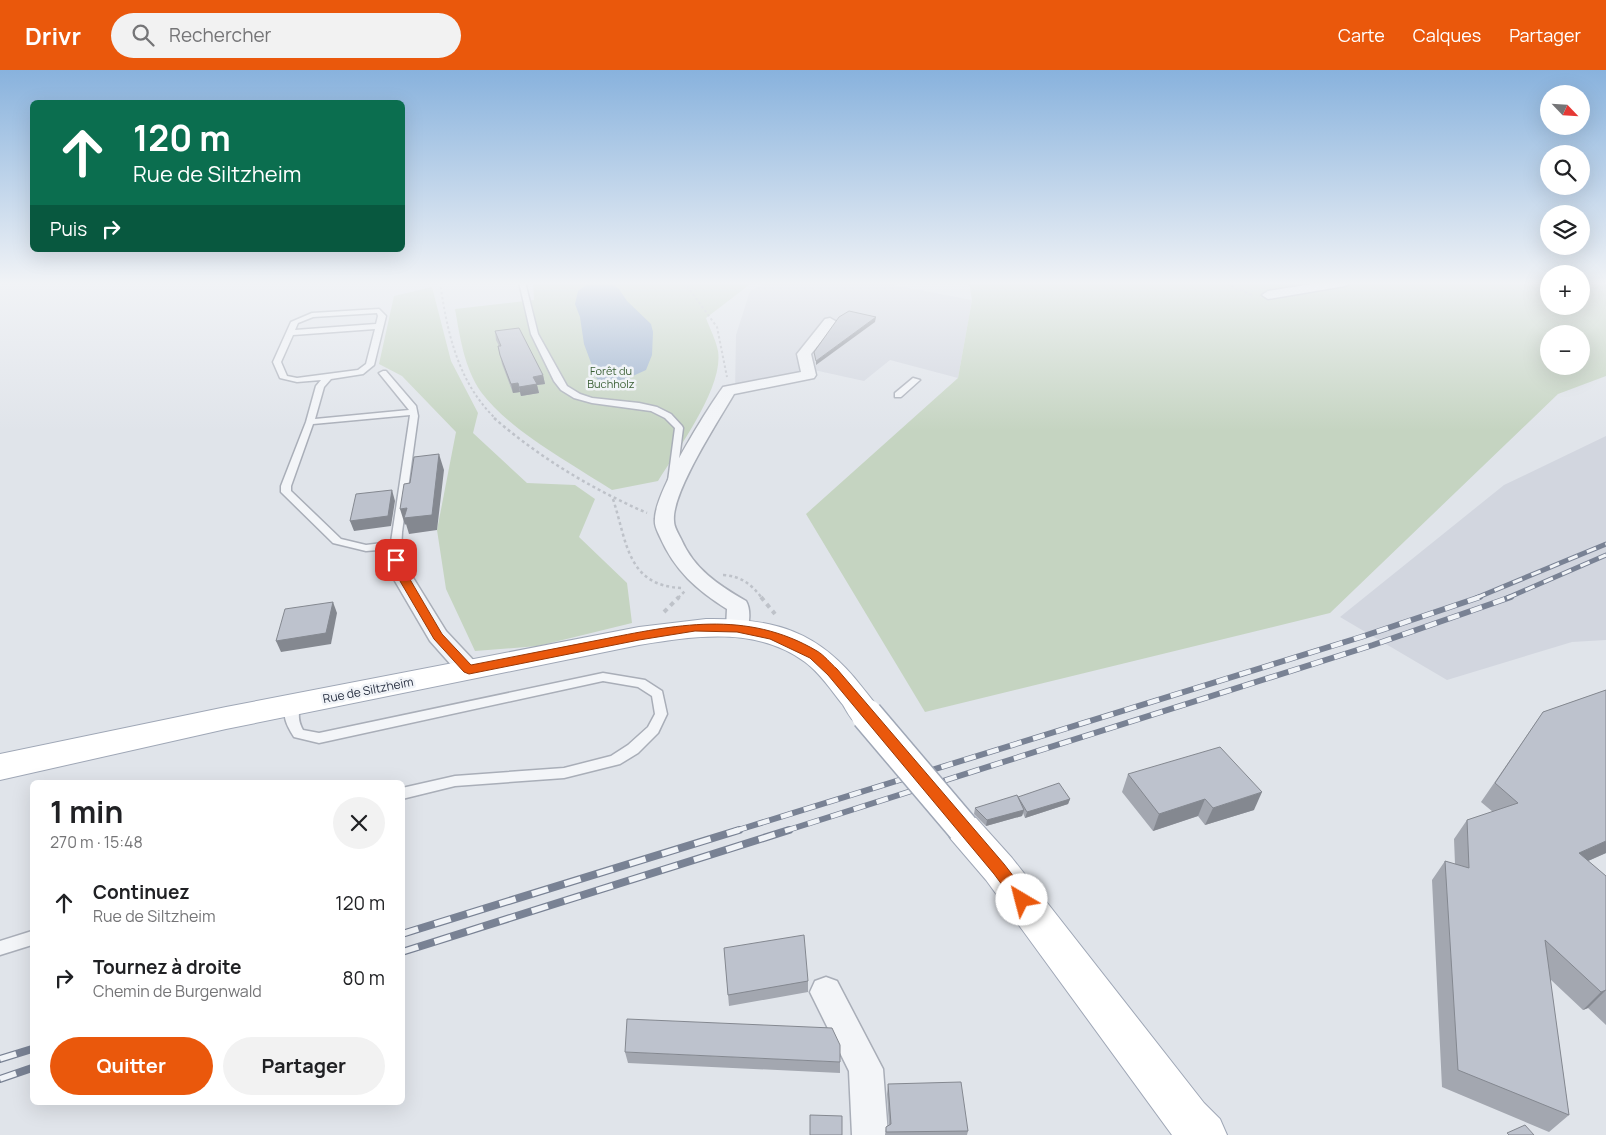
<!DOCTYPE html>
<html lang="fr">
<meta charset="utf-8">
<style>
:root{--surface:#fff;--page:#f2f2f2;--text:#202124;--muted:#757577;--accent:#ea580c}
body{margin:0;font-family:Manrope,sans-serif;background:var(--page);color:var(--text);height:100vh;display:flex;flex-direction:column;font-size:19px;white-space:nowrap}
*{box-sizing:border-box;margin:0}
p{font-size:16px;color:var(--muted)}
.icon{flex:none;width:28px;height:28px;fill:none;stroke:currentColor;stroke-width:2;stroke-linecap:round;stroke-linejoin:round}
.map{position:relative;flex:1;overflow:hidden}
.drawer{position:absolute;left:30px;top:710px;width:375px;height:325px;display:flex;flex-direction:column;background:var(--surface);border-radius:8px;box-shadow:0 5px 20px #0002}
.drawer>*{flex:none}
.banner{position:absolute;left:30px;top:30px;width:375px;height:152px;border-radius:8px;box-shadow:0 5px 20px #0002;background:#0b6e4f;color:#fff;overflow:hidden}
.needle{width:32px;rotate:115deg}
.controls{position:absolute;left:1540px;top:15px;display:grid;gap:10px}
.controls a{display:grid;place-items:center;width:50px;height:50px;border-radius:50%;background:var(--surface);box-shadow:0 5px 20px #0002;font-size:25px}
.pin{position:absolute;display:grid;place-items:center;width:42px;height:42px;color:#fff;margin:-21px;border-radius:10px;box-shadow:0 2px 8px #0006}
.me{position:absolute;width:55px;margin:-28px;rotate:323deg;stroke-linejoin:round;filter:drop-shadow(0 0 4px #0008)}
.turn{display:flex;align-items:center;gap:18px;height:105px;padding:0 20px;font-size:22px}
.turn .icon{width:65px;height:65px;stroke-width:2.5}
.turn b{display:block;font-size:35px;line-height:42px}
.then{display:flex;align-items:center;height:48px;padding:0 20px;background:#0003;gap:10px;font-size:19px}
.round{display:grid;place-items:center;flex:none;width:52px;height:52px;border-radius:26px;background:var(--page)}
.headline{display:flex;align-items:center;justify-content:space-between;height:85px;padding:0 20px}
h1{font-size:30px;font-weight:700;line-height:38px}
.primary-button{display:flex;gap:10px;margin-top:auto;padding:10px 20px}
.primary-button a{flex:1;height:58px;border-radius:30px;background:var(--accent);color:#fff;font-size:20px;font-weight:700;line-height:58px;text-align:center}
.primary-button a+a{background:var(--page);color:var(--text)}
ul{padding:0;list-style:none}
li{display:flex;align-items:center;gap:15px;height:75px;padding:0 20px}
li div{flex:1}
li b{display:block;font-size:19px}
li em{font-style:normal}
header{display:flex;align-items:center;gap:30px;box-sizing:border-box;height:70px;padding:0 25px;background:var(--accent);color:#fff}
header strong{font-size:24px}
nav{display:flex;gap:28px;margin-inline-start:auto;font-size:18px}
.search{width:350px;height:45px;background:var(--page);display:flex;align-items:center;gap:12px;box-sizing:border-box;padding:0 18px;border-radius:28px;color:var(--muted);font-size:19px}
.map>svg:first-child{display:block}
</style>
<header>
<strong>Drivr</strong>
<div class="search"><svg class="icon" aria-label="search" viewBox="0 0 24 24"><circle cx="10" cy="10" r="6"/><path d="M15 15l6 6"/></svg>Rechercher</div>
<nav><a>Carte</a><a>Calques</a><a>Partager</a></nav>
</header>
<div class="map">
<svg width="1606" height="1065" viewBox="0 0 1606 1065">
<rect width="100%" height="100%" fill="#e0e4ea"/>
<g fill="#d2d6df">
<polygon points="768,212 877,212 972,230 958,308 890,290 864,311 814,300 802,311 735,322 736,265 750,221"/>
<polygon points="1606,366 1606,570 1572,572 1447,610 1340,547 1504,415"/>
</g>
<g fill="#c5d4c1" fill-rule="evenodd">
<path d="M533,212H753L706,248C710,259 716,270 718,281C724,317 677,380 658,411L612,420C572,394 509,360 481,322C464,297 460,267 455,239L534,230Z"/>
<path d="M969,212H1549V236H1581V212H1606V306L1558,324L1330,543L925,642L806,444L958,308L972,230ZM1549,264H1581V296H1549Z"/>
<polygon points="432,217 451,291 478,343 473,363 527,413 575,415 595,429 579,467 627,513 632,553 538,576 475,581 446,519 437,460 456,362 402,306 379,294 394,226"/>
</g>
<polygon fill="#99afcc" points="590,212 609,212 619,219 627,231 651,254 653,262 652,285 646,300 624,310 605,314 597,309 584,274 580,247 575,234 578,221"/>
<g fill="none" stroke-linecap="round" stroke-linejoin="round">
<defs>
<g id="lane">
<polygon points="519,212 525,212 538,264 567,316 580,324 592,328 639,333 657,337 671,344 682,356 683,358 676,413 670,413 668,411 675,358 665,348 651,341 592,333 574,328 561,320 554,311 531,264"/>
<path d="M379,239L386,246L374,295L363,304L331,309L324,317L315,349L409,340L379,303L383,301H386L416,336L418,346L402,462L401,481L396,484L392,483L391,479L366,481L333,473L281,422V416L306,352L316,316L321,310L297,312L280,308L273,292L291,252L312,243ZM377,243L378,246L376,254L295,260L298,253L313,247ZM375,259L366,294L358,300L297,308L287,306L281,292L293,265ZM410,345L391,472L366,475L341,469L291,421V416L313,354Z"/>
<polygon points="913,308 920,310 901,327 895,327 895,323"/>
<path d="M603,603L645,610L662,621L667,644L658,663L638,683L620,694L564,708L455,716L402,729V718L455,706L564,698L611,686L628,675L648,657L655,644L652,626L638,617L603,611L319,673L294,667C287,656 281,645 287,632H297C302,642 295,646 303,660L319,663Z"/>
<polygon points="32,861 32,875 0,885 0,871"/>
</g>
<g id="street">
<polygon points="1323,212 1351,212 1345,216 1268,229 1262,225 1268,221"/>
<path d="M830,248L837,252L811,284L816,305L814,308L734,324C719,350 671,423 674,451C674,457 678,463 681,469C694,499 718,515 746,531C751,539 750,555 745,563L737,565L729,563L726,558L727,539C697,520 675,501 660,467C658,462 654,456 655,449C655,422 706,341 723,317L801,302L797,284L825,249Z"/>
<polygon points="396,484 403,486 412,506 446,561 477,594 481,600 477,606 469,608 461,606 430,571 392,506 386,490 389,486"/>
<polygon points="826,907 837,911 883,999 888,1065 852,1065 849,1001 810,922 815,911"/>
</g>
<g id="primary">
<path d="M706,549C775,548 819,561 862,617C869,626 877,635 883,645L878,653C871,655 863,658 856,653C851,650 846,640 843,635C831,620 820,603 805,592C757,556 694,566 639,575L226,659L0,710V684L226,637L639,557Z"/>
<polygon points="963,744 976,748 1012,788 1204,1033 1220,1049 1227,1065 1172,1065 986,810 950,768 945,758 950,748"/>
</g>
</defs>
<use href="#lane" stroke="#a9aeb8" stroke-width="3"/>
<use href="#street" stroke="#a9aeb8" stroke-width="3"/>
<use href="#primary" stroke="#9fa7b6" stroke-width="2"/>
<g stroke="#bec2c9" stroke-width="2" stroke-dasharray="2.5 2.5" stroke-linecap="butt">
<path d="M440,212C447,262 458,313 496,349"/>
<polyline points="684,212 717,257 727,307"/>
<polyline points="1222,212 1252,225"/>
</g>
<g stroke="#bec2c9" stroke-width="2.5" stroke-dasharray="3 3" stroke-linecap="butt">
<path d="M494,348C540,388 592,419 647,443"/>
<path d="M613,429C627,472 627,516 682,518"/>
<path d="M723,505C741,506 751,514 762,528"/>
<polyline points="678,528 686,520"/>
</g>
<g stroke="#bec2c9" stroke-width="4" stroke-dasharray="4.5 4.5" stroke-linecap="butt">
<polyline points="761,527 775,544"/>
<polyline points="664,542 679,527"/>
</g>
<use href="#lane" fill="#f3f5f8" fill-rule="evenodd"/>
<use href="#street" fill="#f3f5f8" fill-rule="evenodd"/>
<use href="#primary" fill="#fff" fill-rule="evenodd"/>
<defs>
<g id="rail-far2">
<polyline points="1476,528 1606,474"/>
<polyline points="1507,528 1606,485"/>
</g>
<g id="rail-far1">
<polyline points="735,761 1361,567 1480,527"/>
<polyline points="785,761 1373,575 1511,527"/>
</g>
<g id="rail">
<polyline points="402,864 739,760"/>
<polyline points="402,882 789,760"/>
<polyline points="0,989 32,979"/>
<polyline points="0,1009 32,998"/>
</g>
</defs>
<use href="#rail-far2" stroke="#798294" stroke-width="5"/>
<use href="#rail-far1" stroke="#798294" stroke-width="6"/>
<use href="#rail" stroke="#798294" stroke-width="8"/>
<use href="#rail-far2" stroke="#f0f3f7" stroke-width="3" stroke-dasharray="10" stroke-linecap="butt"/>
<use href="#rail-far1" stroke="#f0f3f7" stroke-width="4.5" stroke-dasharray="12" stroke-linecap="butt"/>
<use href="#rail" stroke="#f0f3f7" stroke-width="5.5" stroke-dasharray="17" stroke-linecap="butt"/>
<defs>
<polyline id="primary-bridge" points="867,645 963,758"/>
</defs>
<use href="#primary-bridge" stroke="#9fa7b6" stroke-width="34" stroke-linecap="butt"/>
<use href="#primary-bridge" stroke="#fff" stroke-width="31"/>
</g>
<g fill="#a3a7b0">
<polygon points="495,261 543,305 545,314 537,315 539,323 521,326 520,322 513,323 502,294 498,276 499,276 496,270"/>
<polygon points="1606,620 1606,783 1588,791 1606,806 1606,955 1588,938 1583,940 1550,909 1569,1045 1549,1062 1442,1017 1432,810 1445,791 1455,794 1454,769 1467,750 1493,742 1481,732 1543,642"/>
<polygon points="1128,704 1254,740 1205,755 1198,746 1153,761 1122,722"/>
<polygon points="1018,727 1070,729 1068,734 1025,748 1023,743 1022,746 986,756 974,744 975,738"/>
<polygon points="724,878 808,911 808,922 729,936"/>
<polygon points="625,982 840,992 840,1003 628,993"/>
<polygon points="888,1014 968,1061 967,1065 885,1065 886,1057 889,1055 887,1024"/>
</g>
<g fill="#848890">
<polygon points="876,247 875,252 816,295 816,291"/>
<polygon points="543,305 545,314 537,315 539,323 521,326 519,317 533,307"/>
<polygon points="518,313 520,322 513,323 511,314"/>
<polygon points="439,384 444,400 437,460 409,464 406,454 405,455 400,439 407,438"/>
<polygon points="392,420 395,431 391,456 354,461 350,451"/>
<polygon points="333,532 337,543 331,574 281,582 276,571"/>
<polygon points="1262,722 1254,740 1205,755 1213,738"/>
<polygon points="1070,729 1068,734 1025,748 1027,742"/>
<polygon points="1205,729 1198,746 1153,761 1159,744"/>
<polygon points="1024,740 1022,746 986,756 987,750"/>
<polygon points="1606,771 1606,783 1563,802 1579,783"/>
<polygon points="1606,920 1588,938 1583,940 1601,922"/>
</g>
<g fill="#bdc2cd" stroke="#848890">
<polygon points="849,241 876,247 816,291 814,282 839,247"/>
<polygon points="519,258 543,305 533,307 537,314 519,317 518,313 511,314 500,285 498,276 501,276 495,261"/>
<polygon points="439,384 432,445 404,448 407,438 400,439 404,414 410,413 414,387"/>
<polygon points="392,420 388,446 350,451 356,424"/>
<polygon points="333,532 326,563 276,571 285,539"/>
<polygon points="1606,620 1606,771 1579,783 1606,806 1606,920 1601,922 1545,870 1569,1045 1458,1000 1445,791 1469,798 1467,750 1518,733 1495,713 1543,642"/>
<polygon points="1220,677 1262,722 1213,738 1205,729 1159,744 1128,704"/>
<polygon points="1059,713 1070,729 1027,742 1018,727"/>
<polygon points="1017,725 1024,740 987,750 975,738"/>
<polygon points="804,865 808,911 728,925 724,878"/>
<polygon points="627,949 832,958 840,975 840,992 625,982"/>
<polygon points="961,1012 968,1061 886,1062 886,1057 891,1054 888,1014"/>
<polygon points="810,1045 842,1046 842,1065 810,1065"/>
<polygon points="1525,1055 1534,1065 1509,1065 1507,1063"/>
</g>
<linearGradient id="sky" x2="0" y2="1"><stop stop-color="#88b2dd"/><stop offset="0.59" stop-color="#f1f3f6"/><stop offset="1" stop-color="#f1f3f6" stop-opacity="0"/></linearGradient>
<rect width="1606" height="361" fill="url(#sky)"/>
<path fill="#ea580c" stroke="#983908" d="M396,487L401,490L408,506L442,564L471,595C514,587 556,578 599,570C675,555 746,539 817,581C824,585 830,593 837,599L1004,794L1028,825L1030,830L1028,835L1022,837L1017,835L994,804L828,605L810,588L770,569L737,562L695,561L639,570L469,604L464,602L434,569L397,506L391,490Z"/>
<g text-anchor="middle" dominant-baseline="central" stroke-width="5" stroke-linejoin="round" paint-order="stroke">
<g font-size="11" fill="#3a5f34" stroke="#f0f3f7">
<text x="611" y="300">Forêt du<tspan x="611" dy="13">Buchholz</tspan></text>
</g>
<g font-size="12" fill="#283042" stroke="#f0f3f7">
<text transform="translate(368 620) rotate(-11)">Rue de Siltzheim</text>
</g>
</g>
</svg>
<div class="controls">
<a><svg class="needle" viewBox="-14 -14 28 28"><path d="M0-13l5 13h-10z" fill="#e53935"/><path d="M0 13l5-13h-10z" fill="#757577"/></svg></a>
<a><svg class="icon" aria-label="search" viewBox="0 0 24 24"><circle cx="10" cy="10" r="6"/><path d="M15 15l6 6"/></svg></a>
<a><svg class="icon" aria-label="layers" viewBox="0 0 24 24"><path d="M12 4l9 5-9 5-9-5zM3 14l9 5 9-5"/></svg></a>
<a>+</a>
<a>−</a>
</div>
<div class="pin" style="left:396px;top:490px;background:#d93025"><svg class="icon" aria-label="arrive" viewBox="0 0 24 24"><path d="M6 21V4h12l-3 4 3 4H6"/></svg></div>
<svg class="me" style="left:1022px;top:830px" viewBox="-20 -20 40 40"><circle r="19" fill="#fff"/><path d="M0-13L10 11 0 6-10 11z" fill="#ea580c"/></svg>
<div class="banner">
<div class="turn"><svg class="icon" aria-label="ahead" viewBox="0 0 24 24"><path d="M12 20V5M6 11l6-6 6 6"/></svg><div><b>120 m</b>Rue de Siltzheim</div></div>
<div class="then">Puis<svg class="icon" aria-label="right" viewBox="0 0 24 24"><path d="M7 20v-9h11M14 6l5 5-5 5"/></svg></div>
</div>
<section class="drawer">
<div class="headline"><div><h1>1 min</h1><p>270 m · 15:48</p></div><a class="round"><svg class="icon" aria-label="close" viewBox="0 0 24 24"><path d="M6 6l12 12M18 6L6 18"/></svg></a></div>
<ul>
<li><svg class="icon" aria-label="ahead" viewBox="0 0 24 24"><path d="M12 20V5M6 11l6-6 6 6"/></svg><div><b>Continuez</b><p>Rue de Siltzheim</p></div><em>120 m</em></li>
<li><svg class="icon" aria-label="right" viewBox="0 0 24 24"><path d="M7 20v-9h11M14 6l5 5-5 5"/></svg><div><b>Tournez à droite</b><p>Chemin de Burgenwald</p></div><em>80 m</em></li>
</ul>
<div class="primary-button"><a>Quitter</a><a>Partager</a></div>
</section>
</div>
